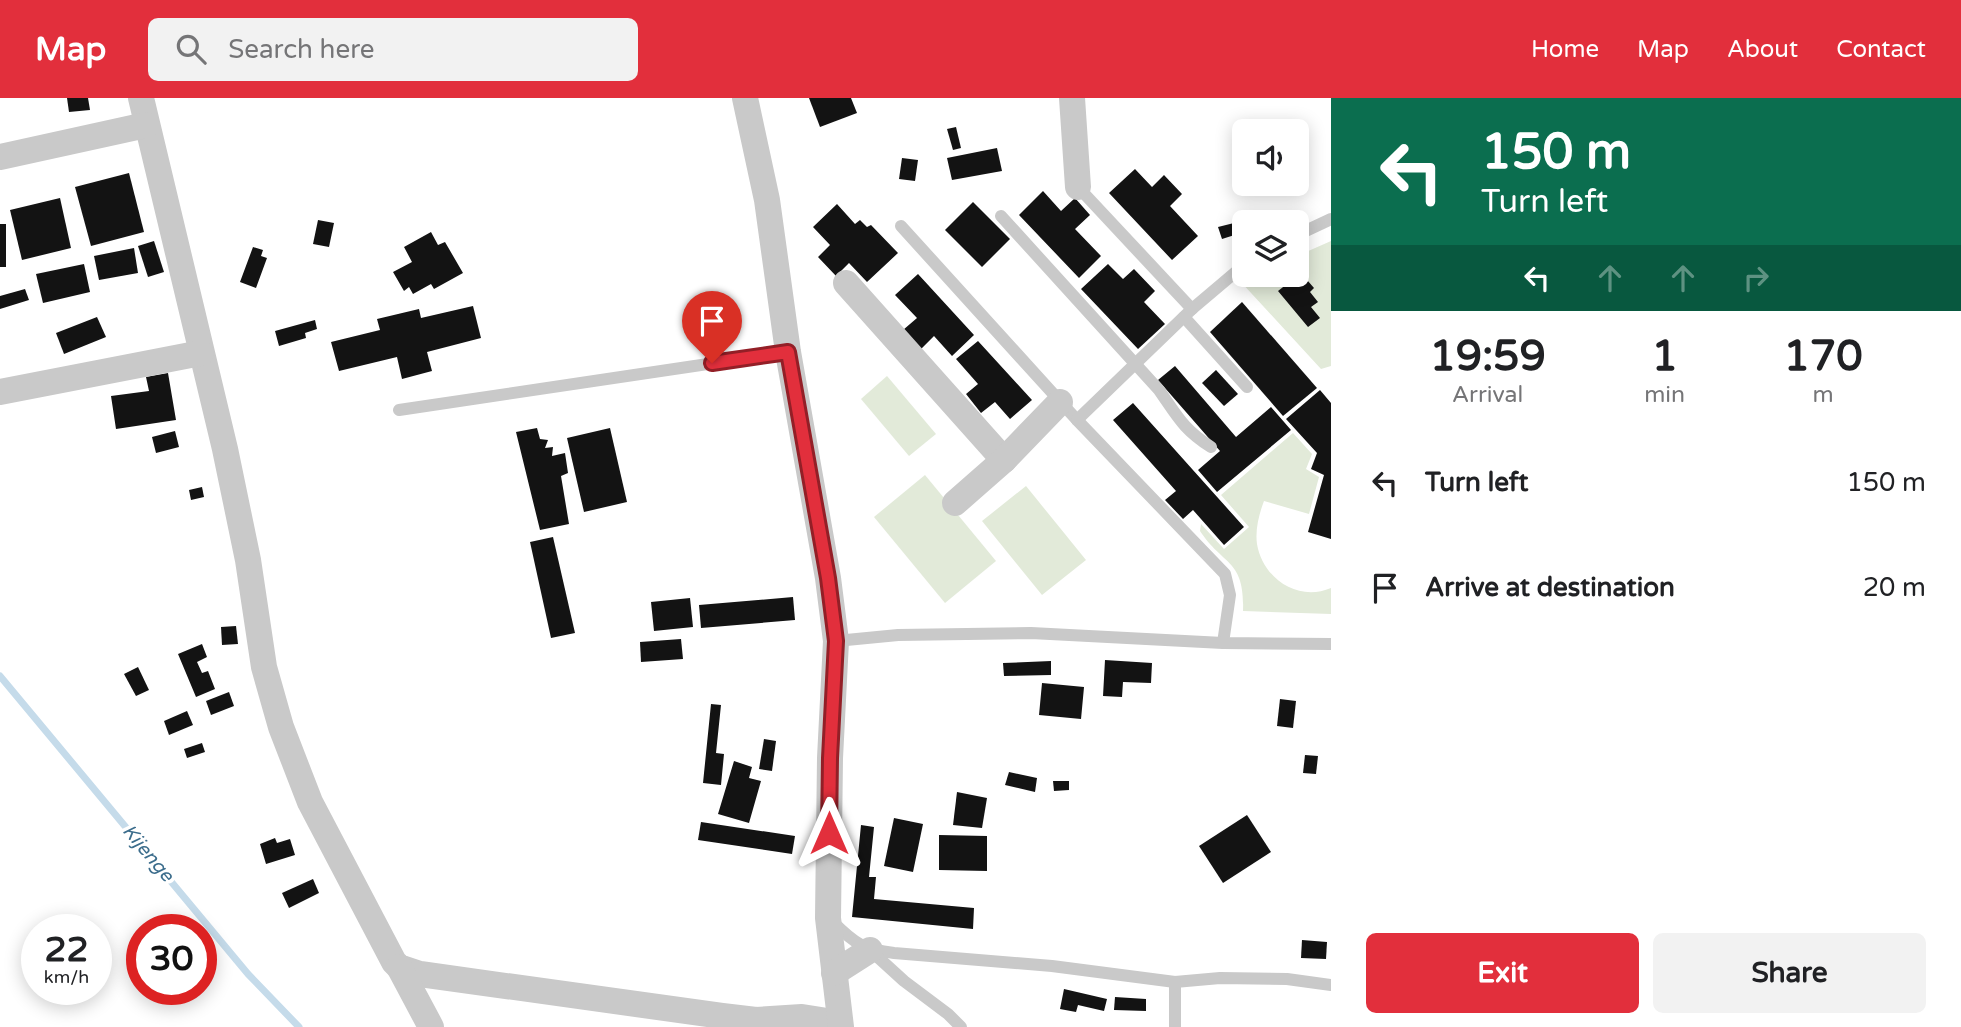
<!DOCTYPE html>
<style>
:root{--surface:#fff;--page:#f2f2f2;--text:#202124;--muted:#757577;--accent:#e22f3c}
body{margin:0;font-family:"Varela Round",sans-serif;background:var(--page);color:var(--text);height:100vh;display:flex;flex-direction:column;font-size:26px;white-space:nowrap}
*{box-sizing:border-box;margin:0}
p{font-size:23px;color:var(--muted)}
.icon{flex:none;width:38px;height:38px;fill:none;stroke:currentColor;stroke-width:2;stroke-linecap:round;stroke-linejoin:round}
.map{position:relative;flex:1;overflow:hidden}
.panel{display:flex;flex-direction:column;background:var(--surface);width:630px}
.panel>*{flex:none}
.top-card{background:#0b6e4f;color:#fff;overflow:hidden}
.buttons{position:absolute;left:1232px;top:21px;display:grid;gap:14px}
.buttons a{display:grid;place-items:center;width:77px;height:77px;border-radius:10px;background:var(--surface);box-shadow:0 4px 18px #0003;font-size:35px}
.speed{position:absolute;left:21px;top:816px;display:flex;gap:14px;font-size:35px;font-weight:700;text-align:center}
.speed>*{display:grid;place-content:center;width:91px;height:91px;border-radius:50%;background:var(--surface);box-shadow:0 4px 18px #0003;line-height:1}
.speed small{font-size:18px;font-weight:400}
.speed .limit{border:10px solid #d22;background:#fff;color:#111}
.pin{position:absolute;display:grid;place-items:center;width:60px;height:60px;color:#fff;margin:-72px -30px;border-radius:50% 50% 50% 0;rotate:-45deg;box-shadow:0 0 7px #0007}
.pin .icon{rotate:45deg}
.me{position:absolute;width:77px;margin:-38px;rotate:0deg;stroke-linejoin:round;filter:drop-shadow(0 0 5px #0008)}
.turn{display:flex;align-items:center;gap:24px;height:147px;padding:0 35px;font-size:32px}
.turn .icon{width:91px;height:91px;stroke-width:2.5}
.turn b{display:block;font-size:49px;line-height:60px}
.lanes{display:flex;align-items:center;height:66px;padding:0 35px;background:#0003;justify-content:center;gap:35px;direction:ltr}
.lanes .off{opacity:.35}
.eta{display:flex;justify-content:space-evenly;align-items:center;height:119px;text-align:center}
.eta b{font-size:42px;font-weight:700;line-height:49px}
.button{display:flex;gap:14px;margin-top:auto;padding:14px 35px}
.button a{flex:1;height:80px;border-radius:10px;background:var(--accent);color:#fff;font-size:28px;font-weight:700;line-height:80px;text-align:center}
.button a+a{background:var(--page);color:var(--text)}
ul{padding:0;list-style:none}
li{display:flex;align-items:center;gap:21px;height:105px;padding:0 35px}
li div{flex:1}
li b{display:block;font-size:26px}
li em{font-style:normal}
header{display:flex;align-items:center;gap:42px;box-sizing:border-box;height:98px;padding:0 35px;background:var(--accent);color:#fff}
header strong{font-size:33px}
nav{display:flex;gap:38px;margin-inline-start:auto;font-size:24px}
.search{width:490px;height:63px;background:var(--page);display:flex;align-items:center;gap:18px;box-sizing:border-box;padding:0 24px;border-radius:10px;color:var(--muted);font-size:26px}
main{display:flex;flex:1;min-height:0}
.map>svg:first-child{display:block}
</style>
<header>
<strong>Map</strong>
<div class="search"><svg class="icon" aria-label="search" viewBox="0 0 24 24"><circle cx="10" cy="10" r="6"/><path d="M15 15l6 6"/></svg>Search here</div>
<nav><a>Home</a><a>Map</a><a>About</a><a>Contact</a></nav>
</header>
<main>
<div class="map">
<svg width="1331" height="929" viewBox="0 0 1331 929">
<rect width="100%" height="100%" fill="#fff"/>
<g fill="#e2ead9">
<polygon points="1331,143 1331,268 1321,271 1240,183 1254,177 1297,177 1297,158"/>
<polygon points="887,278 936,336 909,358 861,301"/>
<path d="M1293,335L1312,356L1306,371L1319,379L1309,416L1264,403C1259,416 1255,432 1257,446C1263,481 1298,504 1331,490V516L1243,513C1245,461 1223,468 1200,433L1201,426L1224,451L1249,429L1221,397Z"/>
<polygon points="925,377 996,463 945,505 874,419"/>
<polygon points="1026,388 1086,462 1042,497 982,423"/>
</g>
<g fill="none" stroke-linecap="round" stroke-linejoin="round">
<polyline stroke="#c5dbea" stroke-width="7" points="0,578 248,876 299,929"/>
</g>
<g fill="#131313">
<polygon points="67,0 88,0 90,12 69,14"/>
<polygon points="809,0 851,0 857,15 820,29"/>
<polygon points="956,29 961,50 953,52 947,31"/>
<polygon points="997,50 1002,73 952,82 947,60"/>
<polygon points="902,60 918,62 915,83 899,81"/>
<polygon points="1135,71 1152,89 1164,77 1182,96 1170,108 1198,138 1172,162 1109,95"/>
<polygon points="129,75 144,134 91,148 75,89"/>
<polygon points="1043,93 1061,113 1075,100 1090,117 1075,131 1101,158 1079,180 1019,117"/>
<polygon points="60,100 71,150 22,162 10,112"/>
<polygon points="973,104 1010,141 982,169 945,132"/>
<polygon points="837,106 855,126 860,122 867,129 871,127 898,155 867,184 849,165 836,178 818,159 830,147 813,129"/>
<polygon points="318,122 334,125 329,149 313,146"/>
<polygon points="1242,123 1244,134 1222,141 1218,129"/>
<rect x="0" y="126" width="6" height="43"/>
<polygon points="431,134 438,147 445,144 463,175 434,191 431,186 413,196 409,189 404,193 393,174 412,164 404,149"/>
<polygon points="154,143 164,174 148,179 138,148"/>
<polygon points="253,149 263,152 261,158 267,160 256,190 240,184"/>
<polygon points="134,150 138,175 99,182 94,158"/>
<polygon points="84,166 90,194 43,205 36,176"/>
<polygon points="1108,166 1123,181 1134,171 1155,193 1144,204 1165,226 1138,251 1081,191"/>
<polygon points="1301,175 1314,190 1310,194 1318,204 1311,209 1320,220 1308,229 1278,193"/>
<polygon points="918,176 974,237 952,258 934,238 921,251 903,232 917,220 895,197"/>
<polygon points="25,191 29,202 0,211 0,198"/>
<polygon points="1242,204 1317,290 1283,318 1210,234"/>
<polygon points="473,208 481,240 427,254 432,273 402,281 397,259 339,273 331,244 380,232 377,221 419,211 421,220"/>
<polygon points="97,219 106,239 64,256 56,235"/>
<polygon points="315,222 317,231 305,235 306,240 279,248 275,233"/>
<polygon points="978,243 1032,302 1010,321 995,304 981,315 966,296 978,286 956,261"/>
<polygon points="1175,268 1236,339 1271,309 1291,332 1217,394 1198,372 1220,353 1158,282"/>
<polygon points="1216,272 1238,296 1224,308 1202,285"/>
<polygon points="168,275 176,322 116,331 111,298 149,293 146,279"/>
<polygon points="1320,292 1331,305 1331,441 1308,434 1324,377 1311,371 1317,355 1286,321"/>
<polygon points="1133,305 1244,429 1224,447 1193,412 1183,421 1165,402 1176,393 1113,322"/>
<polygon points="537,330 540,341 548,342 545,350 553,349 552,358 565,355 568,375 561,378 569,426 540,432 516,334"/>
<polygon points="610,330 627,404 584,414 567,340"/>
<polygon points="175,333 179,349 156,355 152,339"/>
<polygon points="202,389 204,399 191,402 189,392"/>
<polygon points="553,439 575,535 551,540 530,444"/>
<polygon points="793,499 795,522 701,530 699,507"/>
<polygon points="690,500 693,529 654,533 651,504"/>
<polygon points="236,528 238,546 222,547 221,529"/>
<polygon points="681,541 683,561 641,564 640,544"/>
<polygon points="202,546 207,559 197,564 202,575 208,573 215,591 196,599 178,556"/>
<polygon points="1105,562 1152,565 1151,585 1123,584 1122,599 1103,598"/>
<polygon points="1051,563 1051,577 1004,578 1003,565"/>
<polygon points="138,569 149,592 136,598 124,576"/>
<polygon points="1042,585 1084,589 1081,621 1039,617"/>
<polygon points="229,594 234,608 211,617 206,603"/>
<polygon points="1280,601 1296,603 1293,630 1277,628"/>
<polygon points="711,606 721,607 716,655 724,656 721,687 703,685"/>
<polygon points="187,613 193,627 169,637 164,623"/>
<polygon points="764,641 776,643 772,673 759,671"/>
<polygon points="202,645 205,654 187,660 184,651"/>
<polygon points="1305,657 1318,658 1316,676 1303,675"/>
<polygon points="734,663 752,669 749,680 761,683 749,725 718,716"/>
<polygon points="1009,674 1037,680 1035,694 1005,687"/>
<polygon points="1053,683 1069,683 1069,692 1054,693"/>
<polygon points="957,694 987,700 982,730 953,727"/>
<polygon points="1247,717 1271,754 1223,785 1199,748"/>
<polygon points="894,720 923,726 913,774 884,768"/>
<polygon points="701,724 795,738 792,756 698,742"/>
<polygon points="861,727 874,729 869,779 876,779 874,801 974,810 973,831 852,819"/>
<polygon points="939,737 987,738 987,773 939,772"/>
<polygon points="275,740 277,745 290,741 295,757 266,766 260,746"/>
<polygon points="313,781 319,795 289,810 282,795"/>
<polygon points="1302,842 1327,844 1326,861 1301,860"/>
<polygon points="1064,891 1107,901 1104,913 1078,907 1076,914 1060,911"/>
<polygon points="1115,899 1146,901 1146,913 1114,912"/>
</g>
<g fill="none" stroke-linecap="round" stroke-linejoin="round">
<g stroke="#c9c9c9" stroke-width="12">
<polyline points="1078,89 1192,211"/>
<path d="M1001,118L1159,292C1178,319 1183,331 1211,349"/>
<polyline points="901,128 1077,322 1225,476 1230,497 1223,545"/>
<polyline points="1297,137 1331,121"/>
<polyline points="1184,219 1247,289"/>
<polyline points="399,312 788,254"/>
<polyline points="1077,322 1192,211 1244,167"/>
<polyline points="836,543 898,537 1031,535 1223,545 1331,546"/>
<path d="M833,824C855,846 863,851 894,855L1052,868L1175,884L1220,880L1287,881L1331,887"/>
<polyline points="870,852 904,883 948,916 961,929"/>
<polyline points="1175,929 1175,884"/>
</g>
<g stroke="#c9c9c9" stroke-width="26">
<polyline points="141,0 225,351 248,462 264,569 281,629 310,704 394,864 399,869 420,876 722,918 756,922 802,919 840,925"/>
<polyline points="745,0 767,102 788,254 828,480 836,543 830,660 828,820 841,929"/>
<polyline points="1072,0 1078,89"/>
<polyline points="0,59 146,27"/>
<polyline points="846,185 1004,362"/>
<polyline points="0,294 201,255"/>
<polyline points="955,405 1004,362 1060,304"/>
<polyline points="399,869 431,929"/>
<polyline points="834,875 870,852"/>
</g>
</g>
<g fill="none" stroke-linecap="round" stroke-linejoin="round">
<defs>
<polyline id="route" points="712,265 788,254 828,480 836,543 830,660 829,735"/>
</defs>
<use href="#route" stroke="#931f27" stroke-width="18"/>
<use href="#route" stroke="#e22f3c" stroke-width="12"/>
</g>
<g text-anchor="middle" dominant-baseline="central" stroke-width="7" stroke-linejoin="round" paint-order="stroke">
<g font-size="19" font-style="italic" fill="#3c6d8c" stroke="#fff">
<text transform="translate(148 755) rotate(50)">Kijenge</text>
</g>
</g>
</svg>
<div class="buttons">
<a><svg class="icon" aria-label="sound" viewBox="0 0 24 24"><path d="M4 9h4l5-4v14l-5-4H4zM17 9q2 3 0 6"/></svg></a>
<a><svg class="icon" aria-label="layers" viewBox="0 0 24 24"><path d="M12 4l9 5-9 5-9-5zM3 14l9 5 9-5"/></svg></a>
</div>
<div class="speed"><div>22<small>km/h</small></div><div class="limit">30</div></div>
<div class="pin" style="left:712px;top:265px;background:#d93025"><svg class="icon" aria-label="arrive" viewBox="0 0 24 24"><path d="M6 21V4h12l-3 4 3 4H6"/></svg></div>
<svg class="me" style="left:829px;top:735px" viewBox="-20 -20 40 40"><path d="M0-17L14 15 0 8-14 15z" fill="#e22f3c" stroke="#fff" stroke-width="4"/></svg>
</div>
<section class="panel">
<div class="top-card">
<div class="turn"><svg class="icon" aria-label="left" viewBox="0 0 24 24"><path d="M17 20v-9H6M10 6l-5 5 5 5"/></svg><div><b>150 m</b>Turn left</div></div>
<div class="lanes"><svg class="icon" aria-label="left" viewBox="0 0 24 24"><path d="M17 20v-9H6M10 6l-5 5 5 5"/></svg><svg class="icon off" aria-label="ahead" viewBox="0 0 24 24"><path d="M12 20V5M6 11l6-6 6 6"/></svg><svg class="icon off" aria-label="ahead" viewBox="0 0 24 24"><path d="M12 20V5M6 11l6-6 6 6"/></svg><svg class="icon off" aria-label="right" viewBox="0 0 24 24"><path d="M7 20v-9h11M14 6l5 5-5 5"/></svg></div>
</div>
<div class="eta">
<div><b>19:59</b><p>Arrival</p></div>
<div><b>1</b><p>min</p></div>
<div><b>170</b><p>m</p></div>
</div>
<ul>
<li><svg class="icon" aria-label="left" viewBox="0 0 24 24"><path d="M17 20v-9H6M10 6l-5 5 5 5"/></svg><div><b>Turn left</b></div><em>150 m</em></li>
<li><svg class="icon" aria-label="arrive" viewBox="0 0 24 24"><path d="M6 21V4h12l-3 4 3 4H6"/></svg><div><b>Arrive at destination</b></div><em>20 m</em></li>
</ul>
<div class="button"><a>Exit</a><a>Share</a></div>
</section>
</main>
